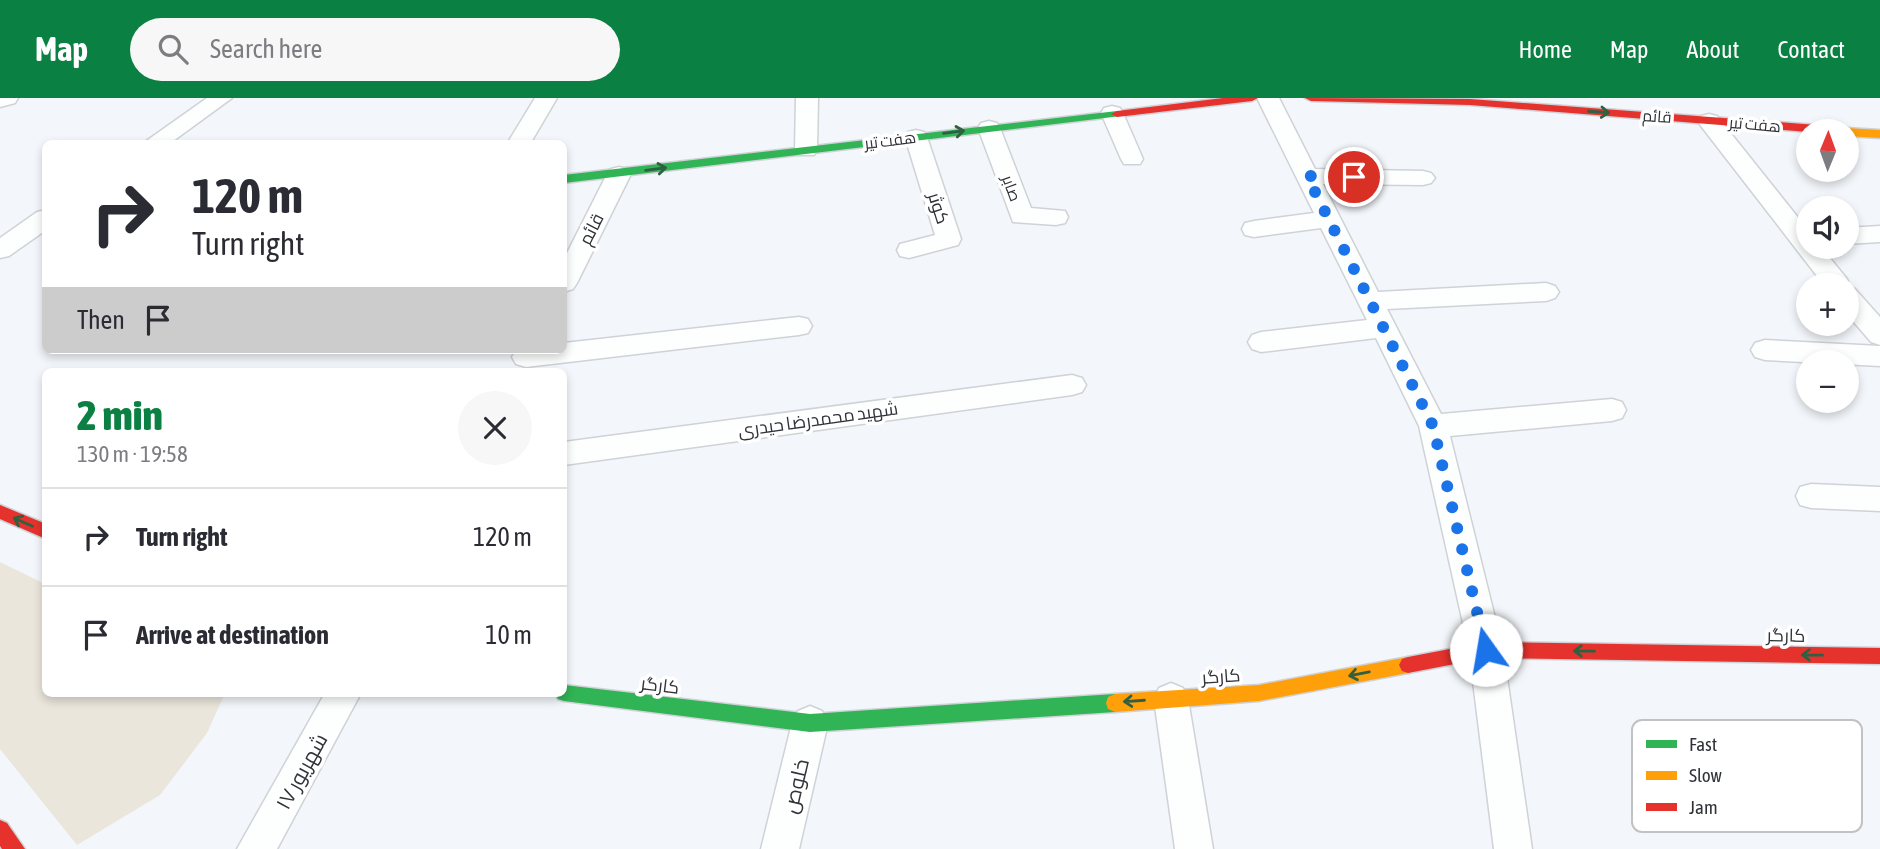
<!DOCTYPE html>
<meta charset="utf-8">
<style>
:root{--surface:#fff;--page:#f7f7f7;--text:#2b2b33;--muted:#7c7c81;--line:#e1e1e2;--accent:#0b8043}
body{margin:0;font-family:"Asap Condensed",Cairo,sans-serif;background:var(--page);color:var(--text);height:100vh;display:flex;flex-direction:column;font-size:26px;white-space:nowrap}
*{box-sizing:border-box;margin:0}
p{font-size:23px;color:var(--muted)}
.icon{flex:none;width:38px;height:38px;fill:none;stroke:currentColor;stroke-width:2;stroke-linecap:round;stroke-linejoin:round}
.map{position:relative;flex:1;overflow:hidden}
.sheet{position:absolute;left:42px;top:270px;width:525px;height:329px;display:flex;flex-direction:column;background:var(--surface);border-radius:10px;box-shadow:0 4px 10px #0003}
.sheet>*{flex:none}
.banner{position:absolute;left:42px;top:42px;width:525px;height:214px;border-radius:10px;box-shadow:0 4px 10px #0003;background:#fff;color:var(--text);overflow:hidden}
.needle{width:46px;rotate:1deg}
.tools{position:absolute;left:1796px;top:21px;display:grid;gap:14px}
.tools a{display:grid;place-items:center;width:63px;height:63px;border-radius:50%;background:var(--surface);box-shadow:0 4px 10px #0003;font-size:35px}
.pin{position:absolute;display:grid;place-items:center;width:60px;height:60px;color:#fff;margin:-30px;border:4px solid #fff;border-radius:50%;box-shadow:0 2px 7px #0007}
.me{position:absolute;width:77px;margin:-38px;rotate:347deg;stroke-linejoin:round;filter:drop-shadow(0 0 5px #0008)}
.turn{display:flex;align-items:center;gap:24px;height:147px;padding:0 35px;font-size:32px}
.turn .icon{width:91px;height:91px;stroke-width:2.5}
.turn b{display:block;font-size:49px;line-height:60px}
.then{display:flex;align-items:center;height:66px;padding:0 35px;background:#0003;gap:14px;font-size:26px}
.round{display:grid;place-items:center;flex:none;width:74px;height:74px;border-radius:37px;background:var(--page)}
.headline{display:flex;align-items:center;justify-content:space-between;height:119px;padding:0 35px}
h1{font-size:42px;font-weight:800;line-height:52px;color:var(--accent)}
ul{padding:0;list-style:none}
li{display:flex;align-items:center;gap:21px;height:98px;padding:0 35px;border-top:2px solid var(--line)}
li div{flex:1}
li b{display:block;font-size:26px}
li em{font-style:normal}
header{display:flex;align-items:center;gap:42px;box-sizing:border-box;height:98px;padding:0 35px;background:var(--accent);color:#fff}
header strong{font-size:33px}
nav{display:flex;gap:38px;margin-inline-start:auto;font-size:24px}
.search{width:490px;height:63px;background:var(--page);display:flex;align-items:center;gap:18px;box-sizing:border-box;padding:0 24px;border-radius:38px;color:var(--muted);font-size:26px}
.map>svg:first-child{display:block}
</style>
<header>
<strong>Map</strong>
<div class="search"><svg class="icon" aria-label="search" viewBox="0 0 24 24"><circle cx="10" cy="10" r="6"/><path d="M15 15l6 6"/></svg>Search here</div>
<nav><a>Home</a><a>Map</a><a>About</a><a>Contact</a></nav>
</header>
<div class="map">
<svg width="1880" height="751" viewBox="0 0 1880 751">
<rect width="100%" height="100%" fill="#f3f6fa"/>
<polygon fill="#ebe6dc" points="0,464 45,486 46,595 225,595 207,635 160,697 77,747 0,651"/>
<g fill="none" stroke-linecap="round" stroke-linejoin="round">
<defs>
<g id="street">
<polygon points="0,0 18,0 15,5 0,9"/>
<polygon points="207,0 232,0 169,46 142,46"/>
<polygon points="535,0 557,0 530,46 507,46"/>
<polygon points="796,0 818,0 817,52 814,57 798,57 795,52"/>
<polygon points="1257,0 1279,0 1315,71 1423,73 1431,75 1435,80 1431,85 1423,87 1323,86 1378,194 1546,185 1555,188 1559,194 1555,200 1546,203 1387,211 1441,316 1612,301 1622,304 1626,312 1622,320 1612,323 1450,338 1503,552 1532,751 1494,751 1469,552 1419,328 1376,240 1261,254 1252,251 1248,244 1252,237 1261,234 1367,222 1321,130 1254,139 1245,137 1242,131 1245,125 1254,123 1314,115"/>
<polygon points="1112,8 1120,10 1123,15 1143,61 1140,66 1124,66 1121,61 1101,15 1104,10"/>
<polygon points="1709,16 1717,18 1808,132 1808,149 1821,149 1847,181 1850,189 1855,191 1880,219 1880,247 1871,244 1846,215 1846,187 1824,187 1701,28 1698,23 1701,18"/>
<polygon points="989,23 997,25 1000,30 1031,110 1065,113 1068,119 1065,125 1056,127 1013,124 978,30 981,25"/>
<polygon points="916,32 924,34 927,39 961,141 958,147 909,160 900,158 897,152 900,146 935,137 905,39 908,34"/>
<polygon points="619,69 627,71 631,76 577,185 573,191 564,194 564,161 607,76 611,71"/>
<polygon points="46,112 46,132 9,158 0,160 0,140 37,114"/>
<polygon points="1880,128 1880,144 1846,146 1846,130"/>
<polygon points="799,219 808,221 812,228 808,235 799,237 526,269 516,266 512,259 516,252 564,252 564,245"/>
<polygon points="1765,242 1880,248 1880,268 1765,262 1755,259 1751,252 1755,245"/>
<polygon points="1072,277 1082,280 1086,287 1082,294 1072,297 564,367 564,344"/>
<polygon points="1811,386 1880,389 1880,413 1811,410 1800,407 1796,398 1800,389"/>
<polygon points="1171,585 1183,590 1188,601 1213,751 1175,751 1154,601 1159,590"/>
<polygon points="325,595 361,595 277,751 237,751"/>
<polygon points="810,608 822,613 828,625 799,751 761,751 792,625 798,613"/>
</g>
<g id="fast">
<polygon points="1117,13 1123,16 1121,18 564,85 564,77"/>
<polygon points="564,587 810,616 1115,596 1122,599 1124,605 1122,611 1115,614 810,634 564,603 558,601 555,595 564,595"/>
</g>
<g id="slow">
<polygon points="1846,30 1880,32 1880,40 1846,38 1846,33 1841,33"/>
<polygon points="1408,559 1414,561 1417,567 1414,573 1408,575 1259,603 1115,614 1108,611 1106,605 1108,599 1115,596 1259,587"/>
</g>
<g id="jam">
<polygon points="1223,0 1258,0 1252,3 1117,19 1111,16 1117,13"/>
<polygon points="1305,0 1470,1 1843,29 1849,33 1846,36 1846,33 1808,34 1470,7 1311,3"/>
<polygon points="0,407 46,426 46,441 0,421"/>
<polygon points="1486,544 1880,550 1880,566 1486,560 1408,575 1402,573 1399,567 1402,561 1408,559"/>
<polygon points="0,722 7,725 25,751 2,751 0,748"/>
</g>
</defs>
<use href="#street" stroke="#cfd2d6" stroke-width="3"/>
<use href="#fast" stroke="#cfd2d6" stroke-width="3"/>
<use href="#slow" stroke="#cfd2d6" stroke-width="3"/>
<use href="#jam" stroke="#cfd2d6" stroke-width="3"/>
<use href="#street" fill="#fdfefe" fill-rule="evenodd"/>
<use href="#fast" fill="#30b455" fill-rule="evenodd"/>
<use href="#slow" fill="#ff9f0a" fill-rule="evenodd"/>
<use href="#jam" fill="#e5322d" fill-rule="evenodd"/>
</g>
<defs><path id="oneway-shaft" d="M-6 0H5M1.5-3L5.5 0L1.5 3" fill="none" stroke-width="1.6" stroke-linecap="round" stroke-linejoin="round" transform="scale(1.75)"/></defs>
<g stroke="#306042">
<use href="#oneway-shaft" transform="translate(1599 14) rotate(4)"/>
<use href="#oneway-shaft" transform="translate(954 34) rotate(-7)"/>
<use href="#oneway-shaft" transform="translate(656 71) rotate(-7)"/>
<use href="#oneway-shaft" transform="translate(23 424) rotate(-156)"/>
<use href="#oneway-shaft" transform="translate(1584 553) rotate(-179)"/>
<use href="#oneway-shaft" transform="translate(1812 557) rotate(-179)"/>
<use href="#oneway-shaft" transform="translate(1359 576) rotate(169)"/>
<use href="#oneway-shaft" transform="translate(1134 603) rotate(176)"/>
</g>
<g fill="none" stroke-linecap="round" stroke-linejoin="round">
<polyline stroke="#1a73e8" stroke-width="12" stroke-dasharray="0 21.6" points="1354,79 1307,78 1433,328 1486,552"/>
</g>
<g text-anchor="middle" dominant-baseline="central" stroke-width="7" stroke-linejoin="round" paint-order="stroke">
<g font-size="16" fill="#303338" stroke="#fff">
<text transform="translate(1657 18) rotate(4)">قائم</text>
<text transform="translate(1755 26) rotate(5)">هفت تیر</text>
<text transform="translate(890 42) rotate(-7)">هفت تیر</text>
<text transform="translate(1012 90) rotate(70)">صابر</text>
</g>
<g font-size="18" fill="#303338" stroke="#fff">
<text transform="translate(939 110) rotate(72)">کوثر</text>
<text transform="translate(591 131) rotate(-63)">قائم</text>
<text transform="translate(818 321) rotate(-8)">شهید محمدرضا حیدری</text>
<text transform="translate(1786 537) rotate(1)">کارگر</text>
<text transform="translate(1221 578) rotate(-4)">کارگر</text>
<text transform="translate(660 587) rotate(7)">کارگر</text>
</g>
<g font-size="21" fill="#303338" stroke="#fff">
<text transform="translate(301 673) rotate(-61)">۱۷ شهریور</text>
<text transform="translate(795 688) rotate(-77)">خلوص</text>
</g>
</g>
<rect x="1632" y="622" width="230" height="112" rx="10" fill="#fff" stroke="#c1c2c3" stroke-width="2"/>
<rect x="1646" y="642" width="31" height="8" fill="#30b455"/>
<rect x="1646" y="673" width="31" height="9" fill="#ff9f0a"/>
<rect x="1646" y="705" width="31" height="8" fill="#e5322d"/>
<g font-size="19" fill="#303338">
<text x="1689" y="653">Fast</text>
<text x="1689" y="684">Slow</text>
<text x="1689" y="716">Jam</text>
</g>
</svg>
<div class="tools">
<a><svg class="needle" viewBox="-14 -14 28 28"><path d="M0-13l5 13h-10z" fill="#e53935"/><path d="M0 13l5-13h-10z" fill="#7c7c81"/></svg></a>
<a><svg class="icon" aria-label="sound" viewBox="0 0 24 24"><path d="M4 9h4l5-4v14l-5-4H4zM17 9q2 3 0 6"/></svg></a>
<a>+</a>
<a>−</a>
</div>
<div class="pin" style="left:1354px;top:79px;background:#d93025"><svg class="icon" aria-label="arrive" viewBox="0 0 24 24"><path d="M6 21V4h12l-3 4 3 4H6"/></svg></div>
<svg class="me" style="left:1486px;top:552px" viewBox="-20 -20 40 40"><circle r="19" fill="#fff"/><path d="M0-13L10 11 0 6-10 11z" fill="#1a73e8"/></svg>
<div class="banner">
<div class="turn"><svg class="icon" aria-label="right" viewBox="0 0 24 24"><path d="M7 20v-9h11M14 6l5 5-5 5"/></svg><div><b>120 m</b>Turn right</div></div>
<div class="then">Then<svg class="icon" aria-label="arrive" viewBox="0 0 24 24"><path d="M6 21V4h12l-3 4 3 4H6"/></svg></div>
</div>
<section class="sheet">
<div class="headline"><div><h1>2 min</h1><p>130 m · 19:58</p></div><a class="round"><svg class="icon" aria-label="close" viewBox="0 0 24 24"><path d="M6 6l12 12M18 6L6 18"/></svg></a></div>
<ul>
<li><svg class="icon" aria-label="right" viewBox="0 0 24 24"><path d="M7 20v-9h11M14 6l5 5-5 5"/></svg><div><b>Turn right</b></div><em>120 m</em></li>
<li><svg class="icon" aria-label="arrive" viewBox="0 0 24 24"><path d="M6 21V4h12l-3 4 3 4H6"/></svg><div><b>Arrive at destination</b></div><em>10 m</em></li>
</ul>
</section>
</div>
